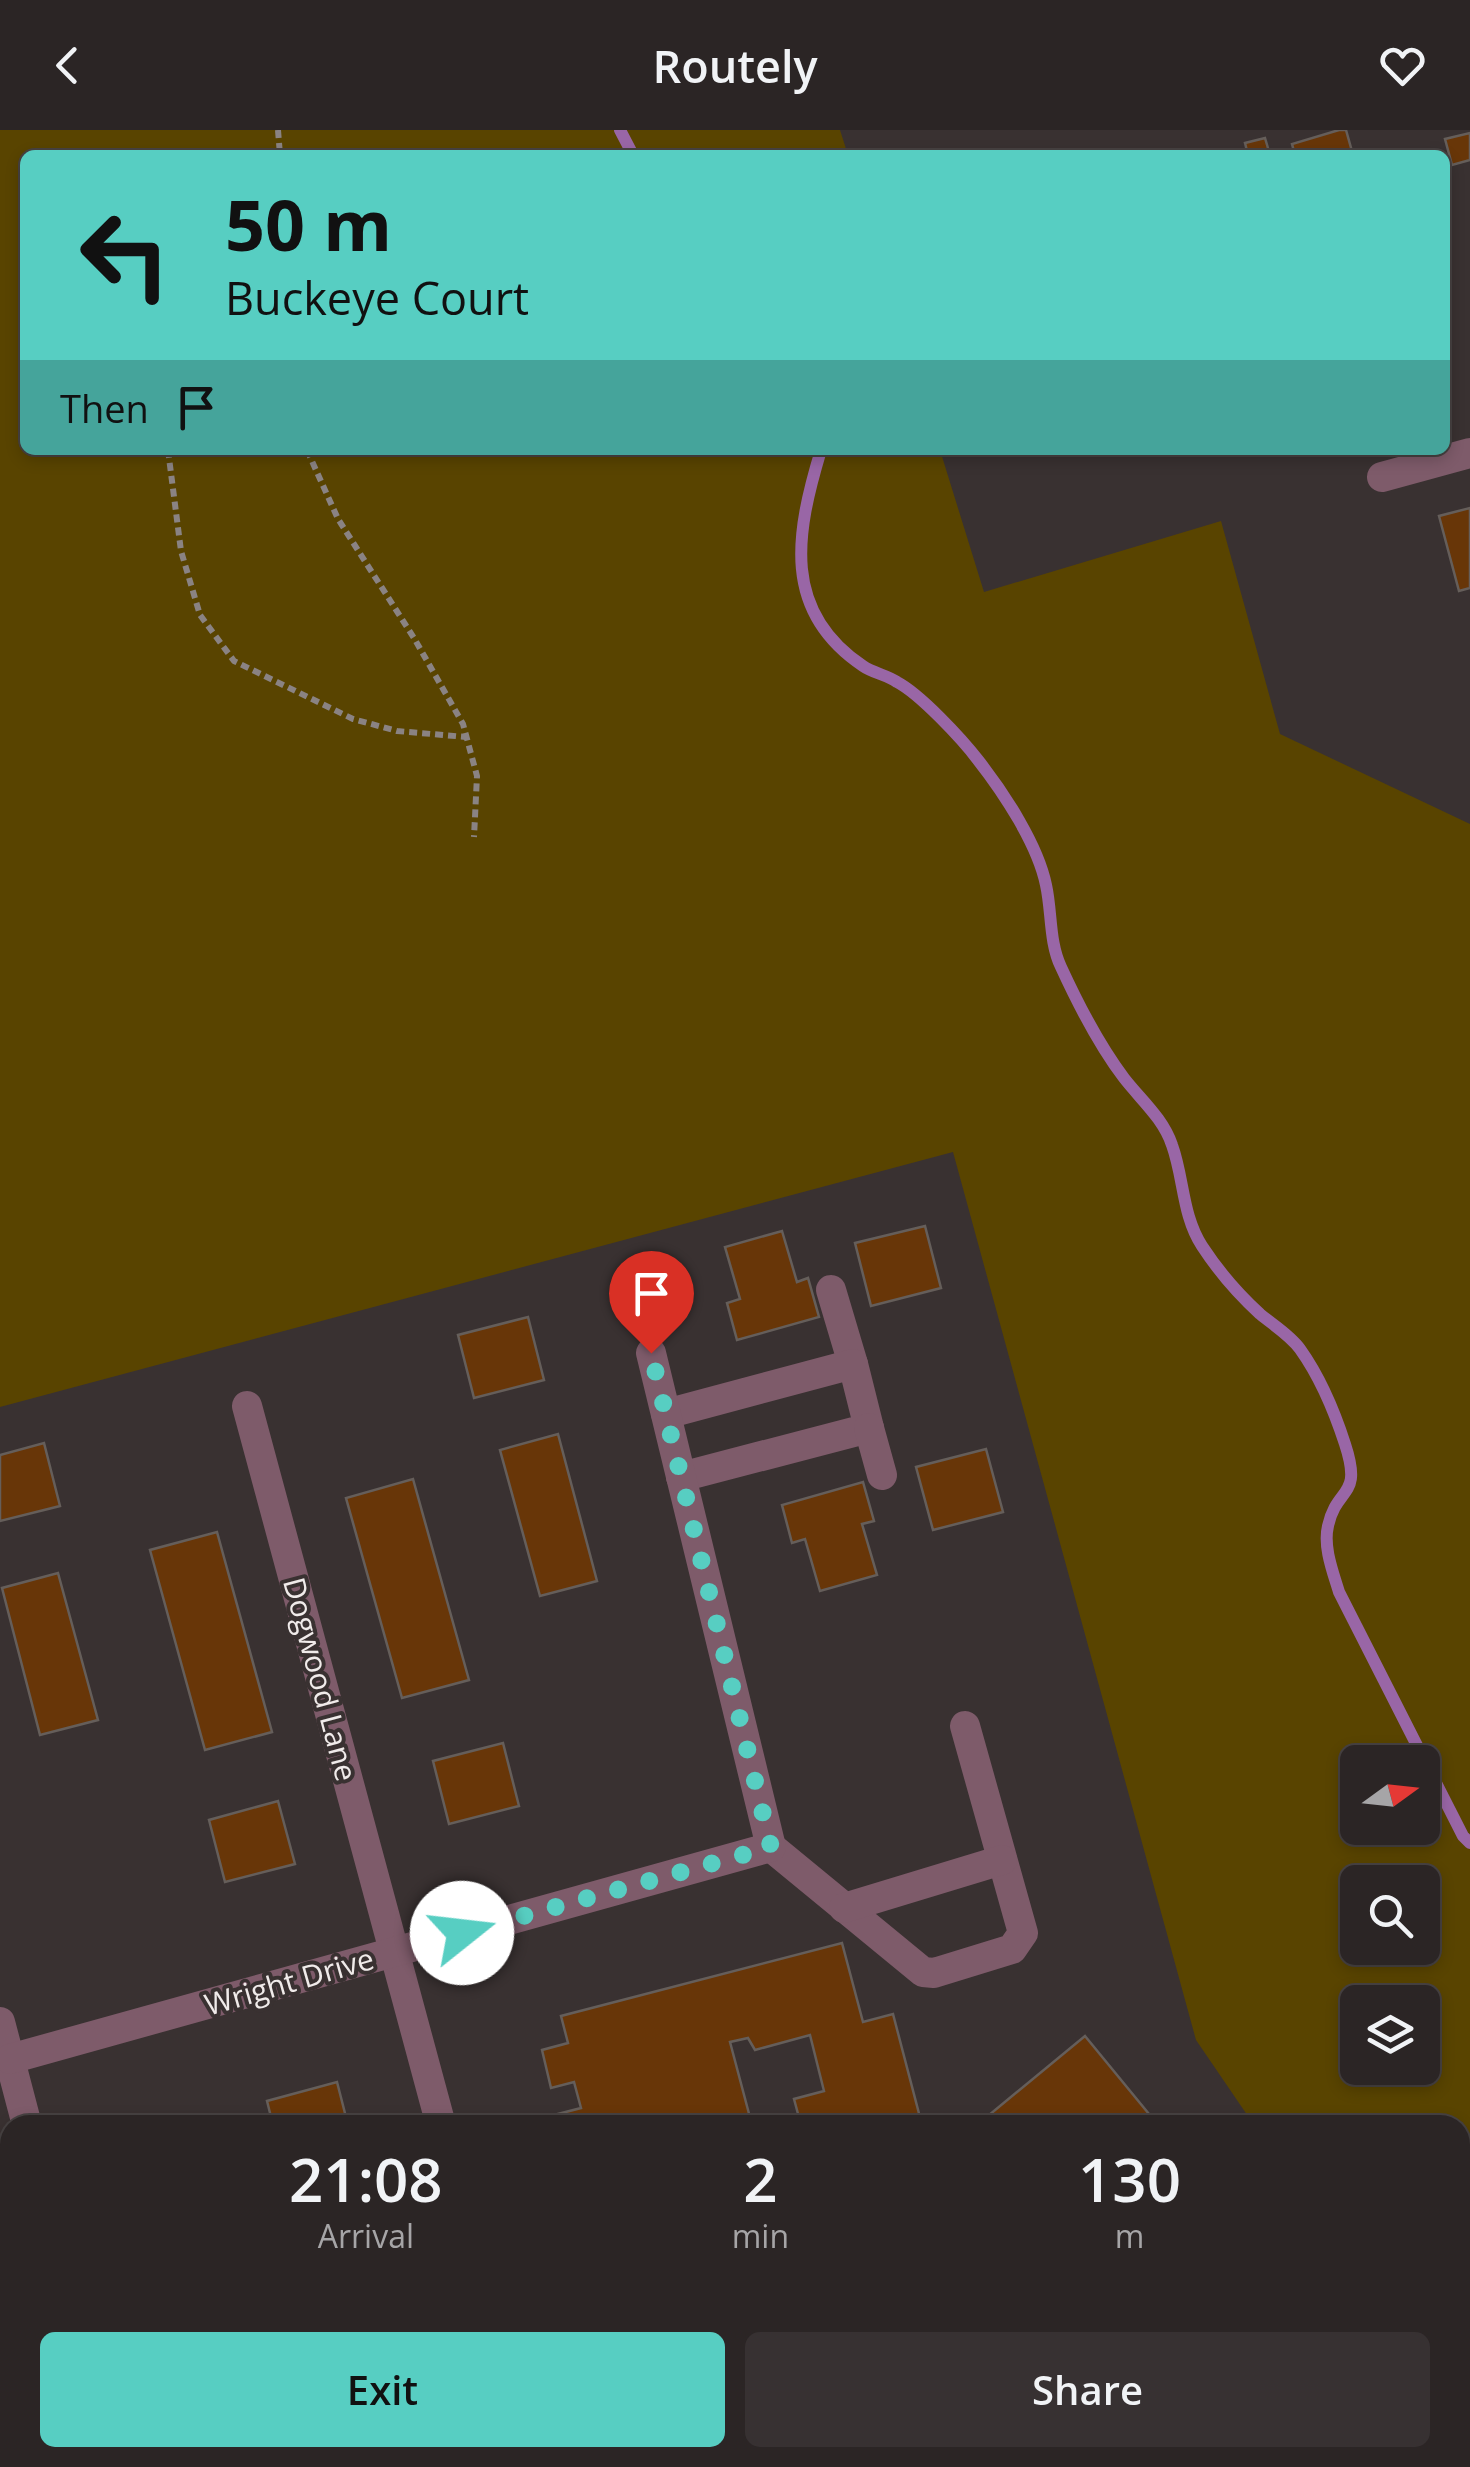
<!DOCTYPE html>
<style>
:root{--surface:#2b2525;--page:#373132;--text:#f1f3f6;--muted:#a6a5a7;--line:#474242;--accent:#57cec2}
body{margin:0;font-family:"Open Sans",sans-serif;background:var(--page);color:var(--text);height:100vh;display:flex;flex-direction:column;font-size:38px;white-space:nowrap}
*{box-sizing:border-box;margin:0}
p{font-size:32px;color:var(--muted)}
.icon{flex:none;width:55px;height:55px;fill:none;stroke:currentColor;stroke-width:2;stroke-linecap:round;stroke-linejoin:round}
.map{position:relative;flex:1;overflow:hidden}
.drawer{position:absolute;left:0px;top:1985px;width:1470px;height:352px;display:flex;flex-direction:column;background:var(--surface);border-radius:30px 30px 0 0;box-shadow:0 5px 15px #0003,0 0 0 2px var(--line)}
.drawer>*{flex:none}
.top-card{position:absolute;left:20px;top:20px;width:1430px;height:305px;border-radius:15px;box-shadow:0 5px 15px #0003,0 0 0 2px var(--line);background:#57cec2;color:#111;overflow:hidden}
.needle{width:65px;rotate:75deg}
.fabs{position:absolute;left:1340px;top:1615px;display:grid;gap:20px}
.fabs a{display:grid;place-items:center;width:100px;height:100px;border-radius:15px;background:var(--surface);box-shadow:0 5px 15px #0003,0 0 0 2px var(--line);font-size:50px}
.pin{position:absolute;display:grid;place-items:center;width:85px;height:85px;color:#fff;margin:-102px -42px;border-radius:50% 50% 50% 0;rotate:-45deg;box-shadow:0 0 10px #0007}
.pin .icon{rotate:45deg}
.me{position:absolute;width:110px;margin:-55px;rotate:74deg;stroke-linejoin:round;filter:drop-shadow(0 0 8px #0008)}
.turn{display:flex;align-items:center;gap:35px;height:210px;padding:0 40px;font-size:45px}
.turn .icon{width:130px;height:130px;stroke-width:2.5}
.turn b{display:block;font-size:70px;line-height:85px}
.then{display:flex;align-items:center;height:95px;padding:0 40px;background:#0003;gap:20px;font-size:38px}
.eta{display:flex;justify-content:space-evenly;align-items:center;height:170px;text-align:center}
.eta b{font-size:60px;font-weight:600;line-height:70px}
.cta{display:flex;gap:20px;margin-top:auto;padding:20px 40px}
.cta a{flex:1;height:115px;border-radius:15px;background:var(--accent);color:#111;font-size:40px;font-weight:600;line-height:115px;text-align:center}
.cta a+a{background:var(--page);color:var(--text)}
header{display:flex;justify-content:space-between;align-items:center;height:130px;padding:0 40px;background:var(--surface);font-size:45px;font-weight:600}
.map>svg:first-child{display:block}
</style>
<header><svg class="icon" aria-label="back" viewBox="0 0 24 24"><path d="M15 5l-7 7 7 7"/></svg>Routely<svg class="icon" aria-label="heart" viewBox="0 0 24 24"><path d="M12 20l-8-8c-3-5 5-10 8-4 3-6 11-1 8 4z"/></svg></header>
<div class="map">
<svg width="1470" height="2337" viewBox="0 0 1470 2337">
<rect width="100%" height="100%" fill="#393131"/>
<path fill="#594400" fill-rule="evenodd" d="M0,0H840L848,25H25V320H940L984,462L1221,391L1280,604L1470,694V2337H1446L1443,2328H1460V1995H1254L1196,1910L953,1022L0,1277ZM1358,1632H1422V1698H1358ZM1358,1752H1422V1818H1358ZM1358,1872H1422V1938H1358Z"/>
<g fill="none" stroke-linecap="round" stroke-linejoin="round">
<g stroke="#9966a6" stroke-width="12">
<polyline points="620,0 633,25"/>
<path d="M821,320C796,403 781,481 863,536C873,543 887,545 897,552C920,564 962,609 978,630C1004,663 1038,715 1046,755C1052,782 1049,812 1061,837C1078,874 1099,915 1124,948C1141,970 1163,988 1172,1015C1184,1048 1182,1085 1202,1116C1219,1142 1237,1163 1260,1184C1273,1195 1290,1205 1300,1219C1320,1247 1334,1280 1345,1314C1363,1369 1337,1355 1328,1396C1323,1417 1333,1442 1339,1462L1463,1706L1470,1713"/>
</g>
</g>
<g fill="#683608" stroke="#655e5a" stroke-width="2.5">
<polygon points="1339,0 1346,0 1353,25 1295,25 1292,14"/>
<polygon points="1470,3 1470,30 1452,35 1445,9"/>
<polygon points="1265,8 1270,25 1248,25 1245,13"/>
<polygon points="1470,378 1470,458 1459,461 1439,386"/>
<polygon points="925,1096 941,1158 871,1176 855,1113"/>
<polygon points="782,1101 797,1152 808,1148 819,1187 737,1210 727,1173 740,1169 725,1117"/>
<polygon points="528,1187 544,1250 474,1268 458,1205"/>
<polygon points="558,1304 597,1451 540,1466 500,1320"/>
<polygon points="44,1313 60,1376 0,1391 0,1325"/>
<polygon points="986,1319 1003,1382 933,1400 916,1337"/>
<polygon points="413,1349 469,1550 402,1568 346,1368"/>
<polygon points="863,1352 874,1391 862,1394 877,1445 820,1461 805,1409 792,1413 782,1375"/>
<polygon points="217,1402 272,1602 205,1620 150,1420"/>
<polygon points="58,1443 98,1590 40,1605 2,1458"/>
<polygon points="503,1613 519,1676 449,1694 433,1631"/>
<polygon points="278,1671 295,1734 225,1752 209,1690"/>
<polygon points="842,1813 863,1892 893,1884 922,1995 801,1995 794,1969 824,1961 810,1905 755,1920 748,1908 730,1912 752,1995 561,1995 558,1984 581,1978 574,1952 551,1958 542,1920 568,1913 561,1886"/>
<polygon points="1085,1906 1158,1995 977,1995"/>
<polygon points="337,1952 348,1995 273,1995 267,1971"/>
<polygon points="222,2328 277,2328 279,2337 225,2337"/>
<polygon points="1227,2328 1318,2328 1307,2337 1262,2337 1258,2331 1251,2337 1234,2337"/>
</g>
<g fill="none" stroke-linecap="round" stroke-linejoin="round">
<g stroke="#8a8383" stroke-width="6" stroke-dasharray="8 5" stroke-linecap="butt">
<polyline points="278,0 280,25"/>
<polyline points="168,320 181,421 200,485 234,531 353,589 397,601 466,607"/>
<polyline points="307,320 338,389 414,508 463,594 477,646 474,707"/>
</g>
<g stroke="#7e5b6a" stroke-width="30">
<polyline points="1382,347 1470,323"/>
<polyline points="831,1160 853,1234"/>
<polyline points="247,1276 441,1995"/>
<polyline points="666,1284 853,1234 869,1298 681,1347"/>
<polyline points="869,1298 882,1345"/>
<polyline points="771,1717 923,1842 934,1843 1012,1819 1023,1803 965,1596"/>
<polyline points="844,1778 1002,1730"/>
<polyline points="0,1892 27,1995"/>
<polyline points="10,1929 771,1717 651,1223"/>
<polyline points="115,2328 117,2337"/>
<polyline points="584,2328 591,2337"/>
</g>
</g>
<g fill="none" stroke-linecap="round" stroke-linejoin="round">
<polyline stroke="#57cec2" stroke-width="18" stroke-dasharray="0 32.4" points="462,1803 771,1717 651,1223"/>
</g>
<g text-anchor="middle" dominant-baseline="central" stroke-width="8" stroke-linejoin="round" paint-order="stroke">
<g font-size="30" fill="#f0ebea" stroke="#393131">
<text transform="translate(321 1549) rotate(75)">Dogwood Lane</text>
<text transform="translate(289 1851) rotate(-16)">Wright Drive</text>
</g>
</g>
</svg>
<div class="fabs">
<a><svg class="needle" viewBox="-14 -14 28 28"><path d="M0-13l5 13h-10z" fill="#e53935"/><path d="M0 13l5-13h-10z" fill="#a6a5a7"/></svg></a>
<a><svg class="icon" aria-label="search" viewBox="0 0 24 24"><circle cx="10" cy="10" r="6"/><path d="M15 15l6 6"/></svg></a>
<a><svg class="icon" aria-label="layers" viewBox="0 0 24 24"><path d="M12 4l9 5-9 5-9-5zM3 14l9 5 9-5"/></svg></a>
</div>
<div class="pin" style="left:651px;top:1223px;background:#d93025"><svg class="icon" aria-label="arrive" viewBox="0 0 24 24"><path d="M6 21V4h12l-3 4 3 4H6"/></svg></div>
<svg class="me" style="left:462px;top:1803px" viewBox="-20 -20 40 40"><circle r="19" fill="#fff"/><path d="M0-13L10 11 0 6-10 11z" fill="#57cec2"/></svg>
<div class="top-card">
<div class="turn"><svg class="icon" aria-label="left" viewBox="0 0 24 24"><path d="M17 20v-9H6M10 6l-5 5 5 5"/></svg><div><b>50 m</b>Buckeye Court</div></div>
<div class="then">Then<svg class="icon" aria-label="arrive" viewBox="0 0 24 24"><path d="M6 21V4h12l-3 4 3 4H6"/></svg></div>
</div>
<section class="drawer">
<div class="eta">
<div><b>21:08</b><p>Arrival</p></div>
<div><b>2</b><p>min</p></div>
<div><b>130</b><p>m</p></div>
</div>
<div class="cta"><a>Exit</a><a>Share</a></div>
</section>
</div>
